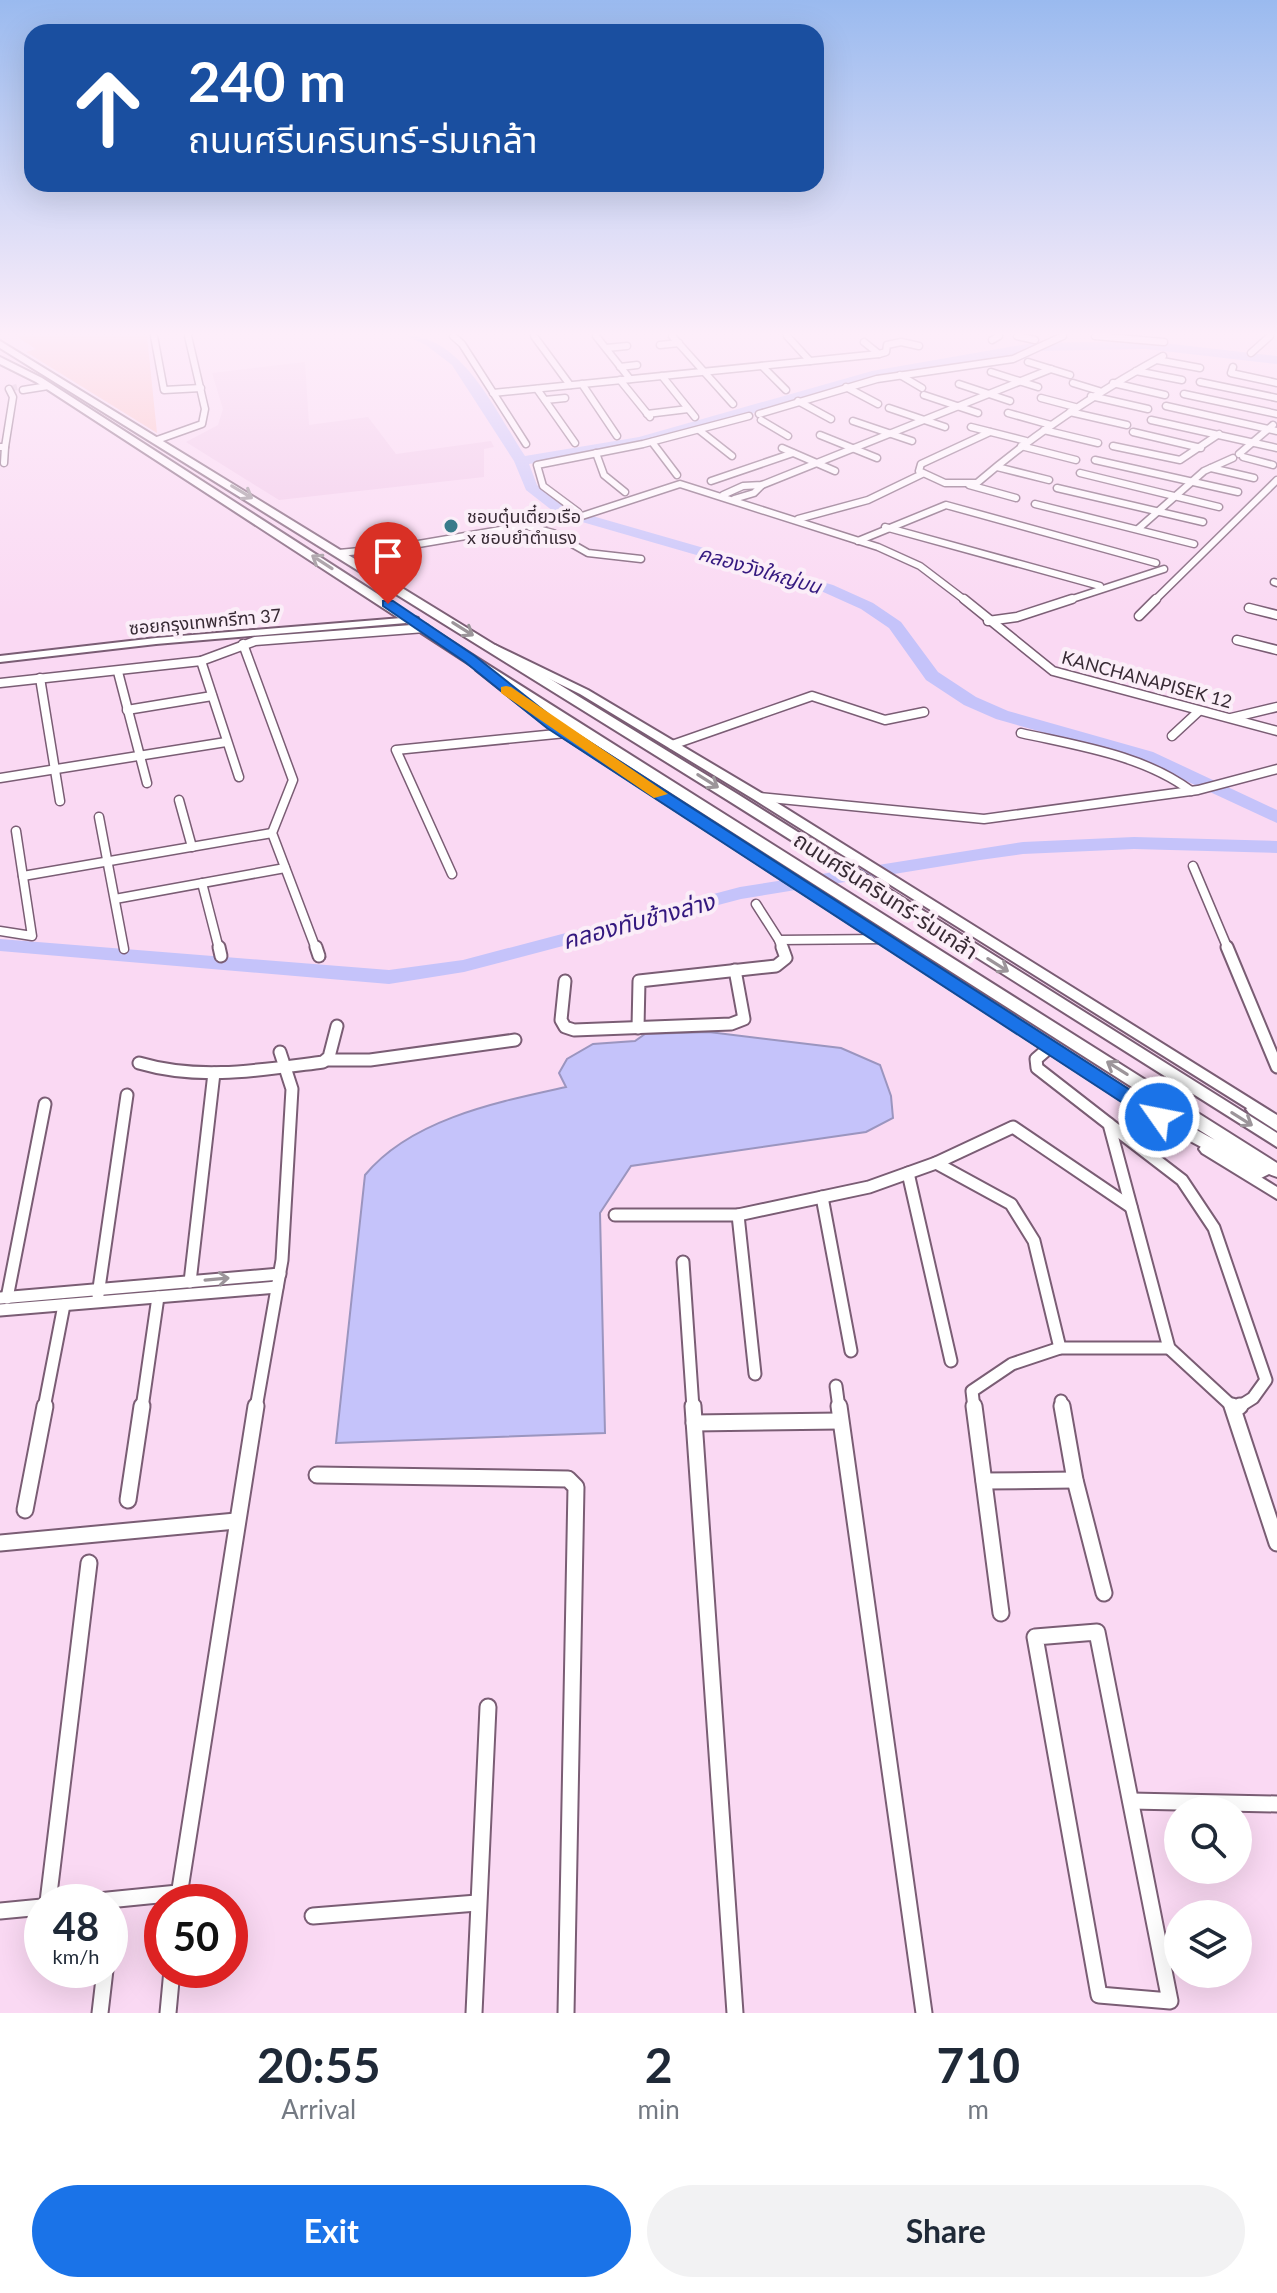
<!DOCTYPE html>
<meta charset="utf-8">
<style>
:root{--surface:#fff;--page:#f2f2f3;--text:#1f2937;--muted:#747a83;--accent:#1a73e8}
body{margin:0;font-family:Lato,"Noto Sans Thai",sans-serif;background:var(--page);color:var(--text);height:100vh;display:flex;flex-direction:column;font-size:30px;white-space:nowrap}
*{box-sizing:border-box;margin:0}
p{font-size:26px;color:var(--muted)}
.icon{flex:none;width:44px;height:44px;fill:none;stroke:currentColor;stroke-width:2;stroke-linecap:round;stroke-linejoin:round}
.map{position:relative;height:2013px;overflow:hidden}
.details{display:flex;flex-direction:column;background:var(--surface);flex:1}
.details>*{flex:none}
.banner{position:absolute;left:24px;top:24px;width:800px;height:168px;border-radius:24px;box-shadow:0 8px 32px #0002;background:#1a4fa0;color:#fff;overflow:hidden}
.controls{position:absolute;left:1164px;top:1796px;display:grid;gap:16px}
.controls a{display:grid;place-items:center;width:88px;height:88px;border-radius:50%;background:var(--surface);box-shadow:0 8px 32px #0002;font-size:40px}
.speed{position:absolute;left:24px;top:1884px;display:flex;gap:16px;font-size:40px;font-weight:700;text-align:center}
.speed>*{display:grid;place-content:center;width:104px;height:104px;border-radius:50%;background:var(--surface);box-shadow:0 8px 32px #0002;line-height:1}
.speed small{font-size:20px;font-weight:400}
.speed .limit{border:12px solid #d22;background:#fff;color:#111}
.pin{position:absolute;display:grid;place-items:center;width:68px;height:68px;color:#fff;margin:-82px -34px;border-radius:50% 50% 50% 0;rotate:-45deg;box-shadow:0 0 8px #0007}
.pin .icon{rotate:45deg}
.me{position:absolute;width:88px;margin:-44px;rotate:303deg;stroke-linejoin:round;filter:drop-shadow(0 0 6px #0008)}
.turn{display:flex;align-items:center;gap:28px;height:168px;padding:0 32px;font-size:36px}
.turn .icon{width:104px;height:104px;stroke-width:2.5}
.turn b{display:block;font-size:56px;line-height:68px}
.eta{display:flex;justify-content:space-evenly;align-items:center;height:136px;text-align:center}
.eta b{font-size:48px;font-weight:700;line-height:56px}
.button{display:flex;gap:16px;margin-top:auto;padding:16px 32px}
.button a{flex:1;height:92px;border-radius:48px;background:var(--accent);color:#fff;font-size:32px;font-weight:700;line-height:92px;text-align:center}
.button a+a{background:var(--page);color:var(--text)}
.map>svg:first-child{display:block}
</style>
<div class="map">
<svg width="1277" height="2013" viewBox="0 0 1277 2013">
<rect width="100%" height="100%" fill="#fad9f3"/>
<polygon fill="#f2cbea" points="305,362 309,425 368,417 396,454 491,441 494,447 484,449 484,477 279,500 186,442 218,425 223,409 212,373"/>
<polygon fill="#fcc1bf" points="16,336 147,336 157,433 26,352 36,349"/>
<path fill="#c5c3fa" stroke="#9b95bf" stroke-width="2" d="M709,1032L841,1048L880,1065L891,1096L893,1118L866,1132L631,1166L600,1213L605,1433L336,1443L365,1175C411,1119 498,1102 566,1087L559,1073L567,1059L593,1044L635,1041L645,1034Z"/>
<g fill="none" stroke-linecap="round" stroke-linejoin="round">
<g fill="#c5c3fa" fill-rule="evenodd">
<path d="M407,336C463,336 497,414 525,456L639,437L872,371L1033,343L1146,341L1277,356V364L1146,349L1033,351L874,379L640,445L529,464L537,485L568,509L833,585L873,603L901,622L938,672L976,697L1008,711L1153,752L1277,810V823L1141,760L996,719L964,705L926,680L889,628L861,609L821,591L558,515L526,490L514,461L452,365L426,345Z"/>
<polygon points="1134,837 1277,841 1277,853 1134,849 1023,854 980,860 741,899 464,972 389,984 0,951 0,939 389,970 463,960 740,887 1023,842"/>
</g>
<polyline stroke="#d3b6cd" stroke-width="6" stroke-dasharray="6 3" stroke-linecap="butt" points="13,388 17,387"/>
<defs>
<g id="street-far3">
<polyline points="154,336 164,390 201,388"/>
<polyline points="453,336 462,344 526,444"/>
<polyline points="534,336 570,385"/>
<polyline points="596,336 630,379"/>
<polyline points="672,336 733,404"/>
<polyline points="1017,336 1035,340"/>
<polyline points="1095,336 1164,342"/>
<polyline points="992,340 999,336"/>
<polyline points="864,342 879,354"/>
<polyline points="660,345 679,343"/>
<polyline points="606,348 627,346"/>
<polyline points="1251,353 1270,336"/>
<polyline points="1157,360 1200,368"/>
<polyline points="810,361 879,354 886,352 887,345 901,342 919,346"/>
<polyline points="1028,362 1070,375"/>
<polyline points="762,366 786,390"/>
<polyline points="620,367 637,365"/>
<polyline points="1233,367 1231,373 1277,383"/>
<polyline points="1136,371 1182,380"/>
<polyline points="991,372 1038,387"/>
<polyline points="900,375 922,388"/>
<polyline points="662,376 695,417"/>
<polyline points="620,380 650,417"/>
<polyline points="1200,382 1277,398"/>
<polyline points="1073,383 1099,391"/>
<polyline points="1113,383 1165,395"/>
<polyline points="582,384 617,436"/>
<polyline points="959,384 1010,401"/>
<polyline points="846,387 878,404"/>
<polyline points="537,389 575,443"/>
<polyline points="23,390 48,386"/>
<polyline points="493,393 810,361 787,336"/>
<polyline points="1184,394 1277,414"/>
<polyline points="924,395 978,413"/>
<polyline points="1091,396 1148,409"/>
<polyline points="1041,398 1075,407"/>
<polyline points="545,400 565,398"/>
<polyline points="798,401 831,419"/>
<polyline points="1166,406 1277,431"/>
<polyline points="889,408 945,427"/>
<polyline points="1070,412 1127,425"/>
<polyline points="1008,413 1051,425"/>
<polyline points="647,414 688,409"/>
<polyline points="759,414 877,379 1013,359 1063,336"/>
<polyline points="761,420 788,436"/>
<polyline points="1151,420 1277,448"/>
<polyline points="853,421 912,441"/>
<polyline points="971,427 1026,441"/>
<polyline points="699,430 732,456"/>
<polyline points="1044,430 1098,443"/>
<path d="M990,432L921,464L919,471L945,483H977C1035,433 1096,393 1163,356"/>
<polyline points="1133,432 1201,448"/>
<polyline points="820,435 877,458"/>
<polyline points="157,440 202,424 205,409 188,336"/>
<polyline points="652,442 677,475"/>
<polyline points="1021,446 1076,460"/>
<polyline points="1113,446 1180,460 1219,434"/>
<polyline points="0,447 5,447 13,397 9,389"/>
<polyline points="782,448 835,471"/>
<polyline points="596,453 604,475 625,492"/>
<polyline points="1239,454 1273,425"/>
<polyline points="1243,457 1273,465"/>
<polyline points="1095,460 1238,492"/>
<polyline points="4,463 5,447"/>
<polyline points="997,467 1049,480"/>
<polyline points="1211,468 1254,478"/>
<polyline points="1080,473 1219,507"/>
<polyline points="711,481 793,453"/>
<polyline points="969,485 1016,498"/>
<polyline points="1057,488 1203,522"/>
<polyline points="723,495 743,486 762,485 1051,369"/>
<polyline points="734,499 754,493 762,485"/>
<polyline points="1035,504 1194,544"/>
<polyline points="578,512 543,486 537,465 643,444 749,416"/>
<polyline points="798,519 868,500 922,474"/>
<polyline points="530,527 553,533 588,553 641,559"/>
<polyline points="885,527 1100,586"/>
<polyline points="1138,529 1204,471 1233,458"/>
<polyline points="858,541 946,505 1156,563"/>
<polyline points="339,553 401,547 582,516 680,484 878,547 920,566 966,601"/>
<polyline points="1274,582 1277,583"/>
<polyline points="1066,601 1164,569"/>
<polyline points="1154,601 1277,480"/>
</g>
<g id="street-far2">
<polyline points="964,599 1053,671 1277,731"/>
<polyline points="1249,608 1277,615"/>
<polyline points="1139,616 1156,599"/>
<polyline points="988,621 1017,617 1072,599"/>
<polyline points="1237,640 1277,650"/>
<polyline points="243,644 293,780 272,833 316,949"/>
<polyline points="118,672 147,783"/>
<polyline points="40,678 60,801"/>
<polyline points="0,683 201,661"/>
<polyline points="127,710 212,696"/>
<polyline points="1231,718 1277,707"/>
<path d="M1021,733C1078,746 1143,755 1191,791"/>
<polyline points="1172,736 1199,711"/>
<polyline points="672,745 812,696 885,720 924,712"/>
<polyline points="239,777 201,661 255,641 425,628"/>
<polyline points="0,778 226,742"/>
<polyline points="759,797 984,819 1198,790 1277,769"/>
<polyline points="179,800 192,847"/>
<polyline points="99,817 124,949"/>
<polyline points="1193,866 1228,949"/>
<polyline points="452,874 396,750 566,733"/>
<polyline points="23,876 272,833"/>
<polyline points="202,883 219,949"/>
<polyline points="115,899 285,868"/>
<polyline points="756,904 779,940 883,939"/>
<polyline points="0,931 32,936 16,831"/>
<polyline points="779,940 782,949"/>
</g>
<g id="street-far1">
<polyline points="219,947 221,956"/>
<polyline points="316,947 319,956"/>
<polyline points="1227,947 1277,1067"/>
<polyline points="565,981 561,1020 565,1027 574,1030 731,1024 744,1019 735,970"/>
<polyline points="638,1028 639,981 776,966 786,958 782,947"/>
<polyline points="1050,1047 1036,1059 1037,1068 1109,1124 1169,1348 1234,1408"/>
<polyline points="327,1060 370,1060 515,1040"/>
<path d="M139,1063C200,1081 261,1070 323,1062L329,1057L337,1026"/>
<polyline points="1109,1124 1182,1180 1214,1228 1266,1380 1253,1398 1237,1408"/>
<polyline points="936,1163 1011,1204 1034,1241 1060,1348"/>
<polyline points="908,1173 951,1361"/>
<polyline points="822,1197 851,1351"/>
<polyline points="615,1215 738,1215 869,1187 936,1163 1013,1127 1131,1207"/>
<polyline points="738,1215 755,1374"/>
<polyline points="683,1262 693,1408"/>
<polyline points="190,1282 214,1073"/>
<polyline points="98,1295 127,1095"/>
<polyline points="0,1298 280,1274"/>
<polyline points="7,1298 45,1104"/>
<polyline points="0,1310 277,1287"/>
<polyline points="836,1386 839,1408"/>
<polyline points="1061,1401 1062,1408"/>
<polyline points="44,1408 64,1305"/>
<polyline points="142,1408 158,1297"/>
<polyline points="256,1408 282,1260 292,1089 280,1052"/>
<polyline points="974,1408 972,1391 1012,1364 1060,1348 1169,1348"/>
</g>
<g id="street">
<polyline points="693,1406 735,2013"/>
<polyline points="839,1406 924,2013"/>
<polyline points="974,1406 1001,1613"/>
<polyline points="1062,1406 1075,1480 1104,1593"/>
<polyline points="1232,1406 1277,1543"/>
<polyline points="1235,1409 1240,1406"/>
<polyline points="694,1423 840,1421"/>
<polyline points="317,1475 568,1479 576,1487 566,2013"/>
<polyline points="984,1481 1075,1480"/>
<polyline points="128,1500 142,1406"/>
<polyline points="25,1510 45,1406"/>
<polyline points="0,1543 236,1521"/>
<polygon points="1097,1632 1170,2001 1099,1995 1035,1637"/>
<polyline points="1131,1801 1277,1804"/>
<polyline points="48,1902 89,1563"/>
<polyline points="88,1902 178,1893"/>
<polyline points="178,1902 256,1406"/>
<polyline points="0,1911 42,1907"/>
<polyline points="313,1916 477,1903"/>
<polyline points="100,2013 105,1970"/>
<polyline points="168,2013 172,1970"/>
<polyline points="474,2013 488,1707"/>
</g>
<g id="secondary">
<polygon points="414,617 418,618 418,622 156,644 0,662 0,656 156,638"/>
<polygon points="495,645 588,690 763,794 1277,1115 1277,1127 755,800 580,694 491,650 490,648"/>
<polygon points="480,665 556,723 1171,1118 1174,1122 1171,1126 1161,1126 548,727 476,670 476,666"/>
<polygon points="1207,1144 1277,1187 1277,1199 1202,1153 1199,1149 1202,1145"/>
</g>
<g id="primary">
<polygon points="0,341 739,795 1277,1133 1277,1147 729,801 0,348"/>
<polygon points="0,357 42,378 474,656 1277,1163 1277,1177 1269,1174 1261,1178 1255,1176 1153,1121 1150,1117 1153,1113 1165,1113 1215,1140 466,662 36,382 0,364"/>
<polygon points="1255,1103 1277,1117 1277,1131 1249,1113 1246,1109"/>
</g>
</defs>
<use href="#street-far3" stroke="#7a5d74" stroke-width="9"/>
<use href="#street-far2" stroke="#7a5d74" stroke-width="11"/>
<use href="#street-far1" stroke="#7a5d74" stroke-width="15"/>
<use href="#street" stroke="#7a5d74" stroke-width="19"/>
<use href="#secondary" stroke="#7a5d74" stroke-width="4"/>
<use href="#primary" stroke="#7a5d74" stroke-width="4"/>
<use href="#street-far3" stroke="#fff" stroke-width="6"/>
<use href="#street-far2" stroke="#fff" stroke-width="8"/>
<use href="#street-far1" stroke="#fff" stroke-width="11"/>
<use href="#street" stroke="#fff" stroke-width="15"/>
<use href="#secondary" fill="#fff" fill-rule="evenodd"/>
<use href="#primary" fill="#fff" fill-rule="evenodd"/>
</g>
<defs><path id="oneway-shaft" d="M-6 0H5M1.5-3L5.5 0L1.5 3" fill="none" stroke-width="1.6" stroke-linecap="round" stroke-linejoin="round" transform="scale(2)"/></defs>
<g stroke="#9c959a">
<use href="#oneway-shaft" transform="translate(242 492) rotate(31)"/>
<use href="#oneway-shaft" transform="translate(322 562) rotate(-147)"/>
<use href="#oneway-shaft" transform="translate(463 629) rotate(32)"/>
<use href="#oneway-shaft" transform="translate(708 781) rotate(32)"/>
<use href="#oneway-shaft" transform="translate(998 965) rotate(32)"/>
<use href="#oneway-shaft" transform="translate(1117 1068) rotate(-148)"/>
<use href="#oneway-shaft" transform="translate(1242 1119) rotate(32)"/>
<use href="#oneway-shaft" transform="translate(217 1279) rotate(-5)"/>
</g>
<linearGradient id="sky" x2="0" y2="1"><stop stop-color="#9abaef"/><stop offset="0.54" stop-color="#fdeefa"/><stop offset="1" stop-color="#fdeefa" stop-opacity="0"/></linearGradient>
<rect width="1277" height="618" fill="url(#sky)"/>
<polygon fill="#1a73e8" stroke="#114b97" stroke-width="2" points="383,601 393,601 475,656 557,721 1166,1113 1169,1117 1166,1122 1152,1122 547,728 465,662 383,606"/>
<polygon fill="#f59e0b" points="506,686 511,687 668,794 654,798 501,693 501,687"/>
<circle fill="#387c8b" stroke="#fbeef8" stroke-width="3" cx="451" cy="526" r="8"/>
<g text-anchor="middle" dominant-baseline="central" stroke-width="8" stroke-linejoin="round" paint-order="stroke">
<g font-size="18" fill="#382b35" stroke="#fbeef8" text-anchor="start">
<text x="467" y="516">ชอบตุ๋นเตี๋ยวเรือ<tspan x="467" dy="21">x ชอบยำตำแรง</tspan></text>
</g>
<g font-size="18" fill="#382b35" stroke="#fbeef8">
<text transform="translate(205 621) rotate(-5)">ซอยกรุงเทพกรีฑา 37</text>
<text transform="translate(1147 679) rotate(15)">KANCHANAPISEK 12</text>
</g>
<g font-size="20" font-style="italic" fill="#34197f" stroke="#fbeef8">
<text transform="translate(760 569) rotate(16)">คลองวังใหญ่บน</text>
</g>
<g font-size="22" fill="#382b35" stroke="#fbeef8">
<text transform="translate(886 895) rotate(33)">ถนนศรีนครินทร์-ร่มเกล้า</text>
</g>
<g font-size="24" font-style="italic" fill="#34197f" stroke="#fbeef8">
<text transform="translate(638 920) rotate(-15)">คลองทับช้างล่าง</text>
</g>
</g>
</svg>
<div class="controls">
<a><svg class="icon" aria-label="search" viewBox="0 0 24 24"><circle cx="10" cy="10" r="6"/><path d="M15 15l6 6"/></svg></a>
<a><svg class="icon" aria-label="layers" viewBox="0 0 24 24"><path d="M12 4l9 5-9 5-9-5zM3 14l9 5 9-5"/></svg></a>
</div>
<div class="speed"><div>48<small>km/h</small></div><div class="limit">50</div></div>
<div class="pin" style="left:388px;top:604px;background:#d93025"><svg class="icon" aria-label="arrive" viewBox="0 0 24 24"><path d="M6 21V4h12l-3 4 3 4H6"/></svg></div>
<svg class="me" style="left:1159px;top:1117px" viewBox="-20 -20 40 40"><circle r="17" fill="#1a73e8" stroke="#fff" stroke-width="3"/><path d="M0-11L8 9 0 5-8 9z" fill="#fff"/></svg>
<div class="banner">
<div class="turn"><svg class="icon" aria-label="ahead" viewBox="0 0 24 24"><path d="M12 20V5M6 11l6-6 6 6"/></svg><div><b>240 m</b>ถนนศรีนครินทร์-ร่มเกล้า</div></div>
</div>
</div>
<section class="details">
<div class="eta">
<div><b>20:55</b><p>Arrival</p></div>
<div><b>2</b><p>min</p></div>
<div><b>710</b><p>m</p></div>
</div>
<div class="button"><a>Exit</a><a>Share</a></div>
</section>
